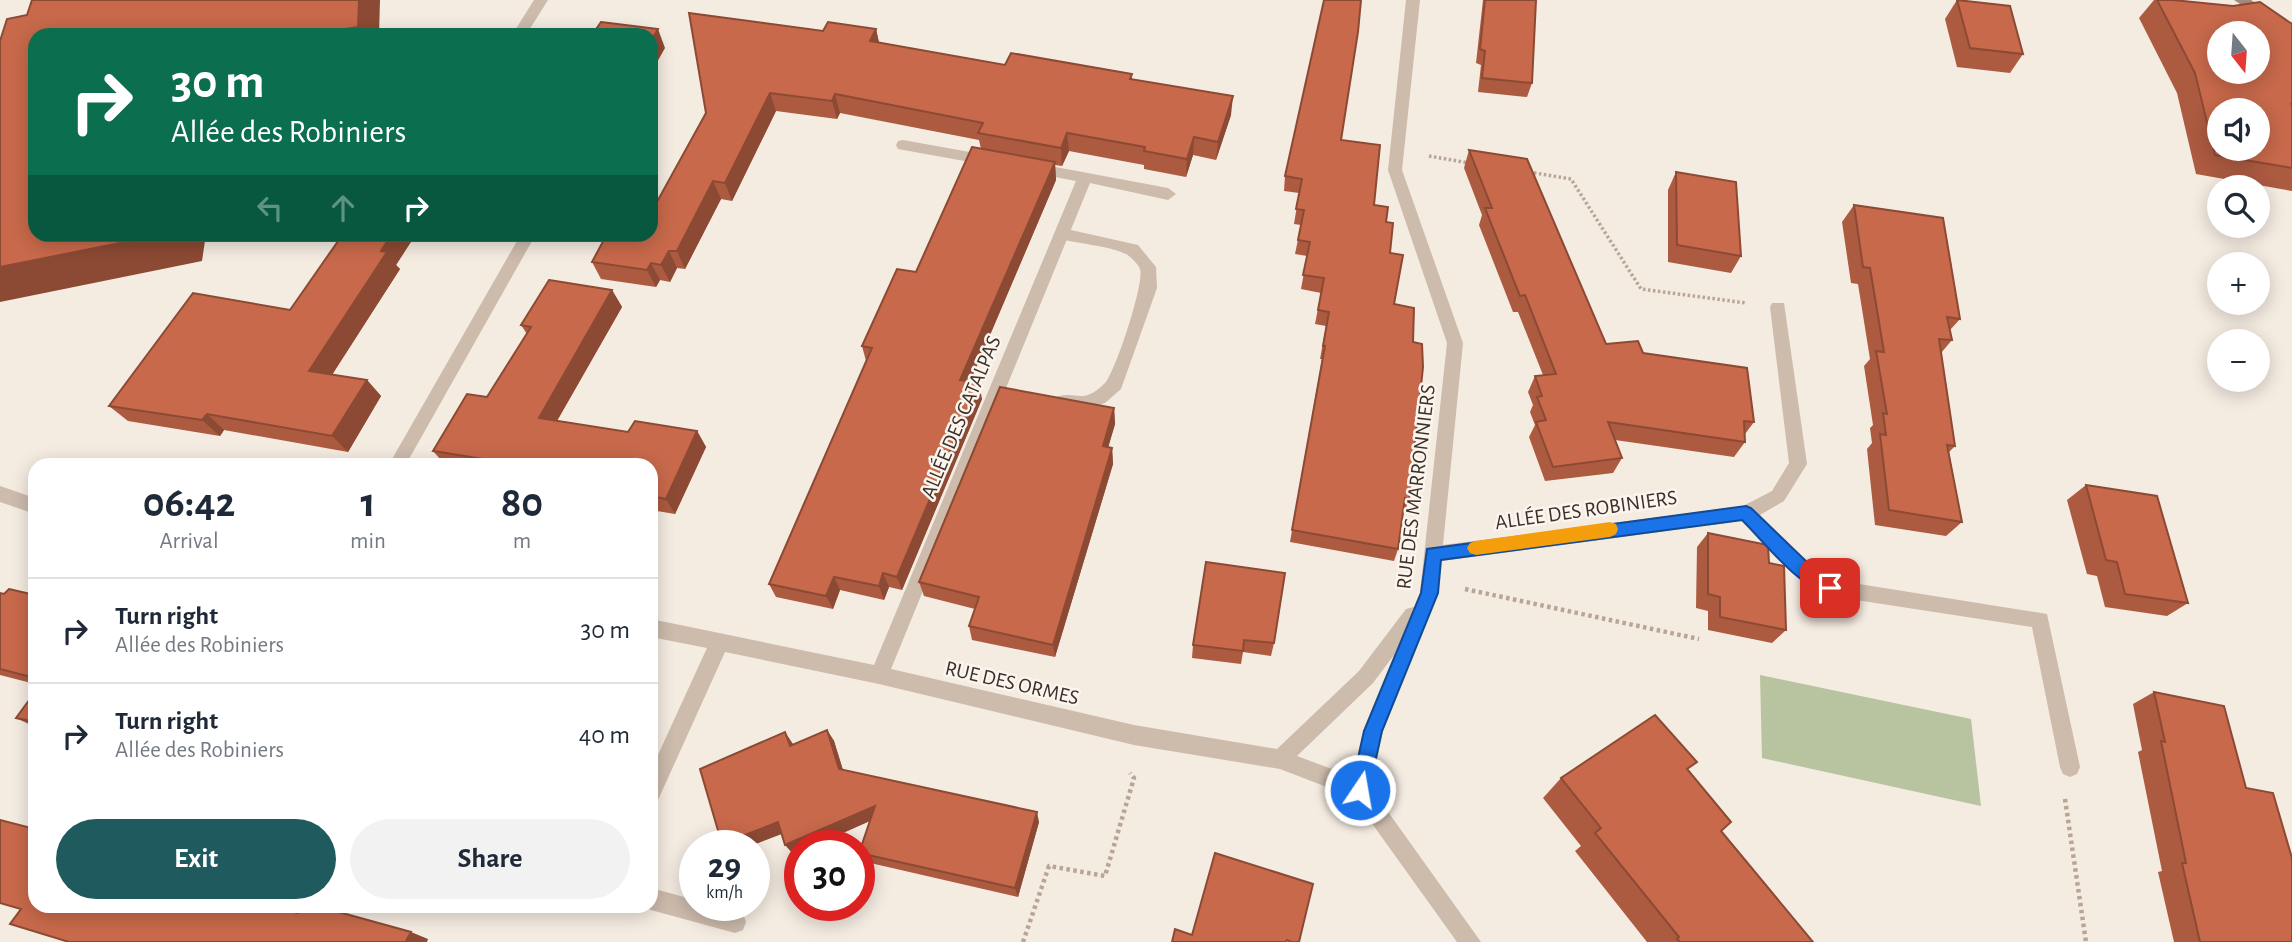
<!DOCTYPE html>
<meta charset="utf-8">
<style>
:root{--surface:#fff;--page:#f2f2f3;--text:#1f2937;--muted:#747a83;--line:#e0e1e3;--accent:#1f5a5e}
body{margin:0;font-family:"Alegreya Sans",sans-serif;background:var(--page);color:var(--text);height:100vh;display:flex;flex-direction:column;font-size:26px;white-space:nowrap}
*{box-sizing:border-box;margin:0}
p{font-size:23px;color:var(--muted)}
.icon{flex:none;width:38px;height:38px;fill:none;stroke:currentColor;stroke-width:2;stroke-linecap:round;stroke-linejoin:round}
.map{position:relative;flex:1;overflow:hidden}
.sheet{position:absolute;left:28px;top:458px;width:630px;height:455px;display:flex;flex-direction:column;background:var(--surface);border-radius:21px;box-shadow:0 4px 18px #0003}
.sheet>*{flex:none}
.guide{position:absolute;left:28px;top:28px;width:630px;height:214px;border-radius:21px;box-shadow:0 4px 18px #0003;background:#0b6e4f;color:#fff;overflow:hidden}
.needle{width:46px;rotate:163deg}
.buttons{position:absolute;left:2207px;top:21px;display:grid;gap:14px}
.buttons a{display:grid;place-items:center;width:63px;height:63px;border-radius:50%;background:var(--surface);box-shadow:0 4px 18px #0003;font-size:35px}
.speed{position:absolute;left:679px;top:830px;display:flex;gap:14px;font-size:35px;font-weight:700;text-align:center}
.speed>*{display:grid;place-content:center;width:91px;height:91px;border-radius:50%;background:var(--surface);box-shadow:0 4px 18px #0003;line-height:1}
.speed small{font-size:18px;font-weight:400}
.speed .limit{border:10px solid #d22;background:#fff;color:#111}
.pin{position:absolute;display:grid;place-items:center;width:60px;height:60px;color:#fff;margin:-30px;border-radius:14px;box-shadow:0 4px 10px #0006}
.me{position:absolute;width:77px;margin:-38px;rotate:12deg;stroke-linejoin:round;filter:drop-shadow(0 0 5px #0008)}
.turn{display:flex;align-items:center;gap:24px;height:147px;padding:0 28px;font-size:32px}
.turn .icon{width:91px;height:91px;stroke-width:2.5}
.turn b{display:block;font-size:49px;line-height:60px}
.lanes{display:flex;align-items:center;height:66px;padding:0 28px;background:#0003;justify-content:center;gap:35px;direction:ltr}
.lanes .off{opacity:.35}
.eta{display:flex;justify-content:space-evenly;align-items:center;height:119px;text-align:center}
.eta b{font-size:42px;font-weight:700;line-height:49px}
.cta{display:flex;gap:14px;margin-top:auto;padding:14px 28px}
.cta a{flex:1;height:80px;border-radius:42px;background:var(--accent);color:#fff;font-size:28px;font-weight:700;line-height:80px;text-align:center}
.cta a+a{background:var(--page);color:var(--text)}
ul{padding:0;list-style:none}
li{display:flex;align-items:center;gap:21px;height:105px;padding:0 28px;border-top:2px solid var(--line)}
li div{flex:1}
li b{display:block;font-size:26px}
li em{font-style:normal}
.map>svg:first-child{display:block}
</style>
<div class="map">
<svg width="2292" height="942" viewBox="0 0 2292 942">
<rect width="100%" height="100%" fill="#f4ebe1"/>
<polygon fill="#b8c4a0" points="1760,675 1971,719 1981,806 1762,758"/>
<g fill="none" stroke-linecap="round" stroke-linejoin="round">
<g stroke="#b9a596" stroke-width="3.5" stroke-dasharray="2.5 2.5" stroke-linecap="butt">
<polyline points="1429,156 1469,163"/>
<polyline points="1529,172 1571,179 1641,289 1746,303"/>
</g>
<g stroke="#b9a596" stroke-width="4.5" stroke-dasharray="3.5 3.5" stroke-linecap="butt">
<polyline points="1465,589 1699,639"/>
<polyline points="2065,799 2086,942"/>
<polyline points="1023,942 1049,866 1105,876 1134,778 1130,773"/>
</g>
<path fill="#cdbbac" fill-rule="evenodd" d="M1062,228L1138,245L1156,267L1157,288L1121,389L1105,403L1079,412L1056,407L1054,402L1056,397C1077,390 1082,406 1105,383C1115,373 1145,282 1140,269C1139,265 1130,256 1126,254C1107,245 1077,244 1057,238L1054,234Z"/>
<g fill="#cdbbac" fill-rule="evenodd">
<polygon points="534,0 548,0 526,35 512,35"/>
<path d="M1406,0H1420L1402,170L1463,343L1443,545L1743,506L1772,491L1789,463L1770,307L1772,303H1784L1807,464L1784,501L1760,515L1810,564L1834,580L2047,614L2080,767L2077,774L2070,777L2063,774L2060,767L2032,627L1830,596L1798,576L1742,521L1441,561L1438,593L1383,731L1371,788L1481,942H1457L1353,797L1280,769L1134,745L879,684L725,652L658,800L651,803V770L707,648L651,637V619L874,665L1076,181L1029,172L1027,168L1029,164L1034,163L1168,188L1176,194L1168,200L1090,183L891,669L1134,725L1277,749L1359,671L1406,609L1414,607L1420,593L1447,343L1388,170ZM1394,655L1363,731L1353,777L1297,756L1373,683Z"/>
<polygon points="903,140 992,156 999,161 992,166 898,149 896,145 898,141"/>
<polygon points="521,234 536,234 405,466 388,466"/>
<polygon points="0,486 35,498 35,514 0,502"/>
<path d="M651,888L695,900V905C712,905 727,908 743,914L746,922L743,930L735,933L651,910L643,906H651Z"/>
</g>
<polygon fill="#a18a7d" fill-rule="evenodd" points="2234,0 2251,0 2292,27 2292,38"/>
</g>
<g fill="#ac5a40">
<polygon points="1483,0 1536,0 1532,83 1527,97 1478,92 1481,65 1476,63"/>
<polygon points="1957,0 2023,54 2010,73 1957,67 1945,19"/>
<polygon points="2154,0 2173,0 2292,24 2292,191 2196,174 2177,93 2139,18"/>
<polygon points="876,29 879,43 1005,65 1132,74 1132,80 1231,115 1216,160 1193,155 1186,177 1144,169 1144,165 1069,151 1062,166 1055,165 1056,180 970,382 982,399 902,590 889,587 884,600 840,590 833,609 776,597 769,584 866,361 862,346 916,272 981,149 979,140 840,113 837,119 776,111 732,201 721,199 685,269 677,268 670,282 660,280 656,287 601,279 592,262 658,200 823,31"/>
<polygon points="1341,140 1374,205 1386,222 1390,253 1409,499 1405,511 1403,511 1398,549 1394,561 1290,542 1322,359 1320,359 1326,326 1315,324 1321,293 1301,289 1307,256 1295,254 1301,225 1294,224 1299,193 1284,191 1285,176"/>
<polygon points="1469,150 1606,344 1643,353 1754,422 1745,434 1745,442 1734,457 1615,440 1622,458 1613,473 1545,481 1529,437 1535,425 1530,412 1533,405 1528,392 1535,376 1543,375 1518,312 1513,312 1479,225 1482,215 1464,168"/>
<polygon points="1676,172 1741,256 1731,273 1668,262 1668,190"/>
<polygon points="1854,205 1960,319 1950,330 1952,340 1941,353 1955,446 1949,452 1962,522 1946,536 1875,525 1867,449 1872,443 1870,428 1873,425 1864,366 1870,359 1858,284 1851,283 1842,222"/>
<polygon points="343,234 416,234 396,265 400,269 332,375 367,380 381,396 348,452 224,430 220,436 128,421 109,406 290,310"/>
<polygon points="612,290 622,307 557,421 628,432 697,431 706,447 675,514 651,510 651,466 446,466 433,451 487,397 527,334 521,325"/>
<polygon points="1114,408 1115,424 1108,447 1112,448 1113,464 1055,657 972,640 969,626 975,609 924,596 919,582"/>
<polygon points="2086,485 2188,603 2167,616 2105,607 2097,576 2087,574 2067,500"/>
<polygon points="1708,533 1769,563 1786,630 1772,643 1708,630 1708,611 1696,608 1697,547"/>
<polygon points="1206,562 1274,643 1271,656 1243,652 1241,664 1192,658 1193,645"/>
<polygon points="0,593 35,595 35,684 0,675"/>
<polygon points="35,692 35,727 16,718"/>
<polygon points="2154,692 2246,788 2292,942 2174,942 2158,872 2162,871 2138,752 2142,750 2133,704"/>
<polygon points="827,730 834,741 843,770 1039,822 1018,897 866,862 859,853 870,821 794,855 782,833 753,845 724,845 722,844 794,745"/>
<polygon points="1688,770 1721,831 1813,942 1647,942 1575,851 1581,846 1543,798 1561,778"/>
</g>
<g fill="#8c4a34">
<polygon points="359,0 380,0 379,35 309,35"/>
<polygon points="658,29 665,48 651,73 651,41"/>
<polygon points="876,29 880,47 870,41"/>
<polygon points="770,93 776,111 732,201 725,183"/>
<polygon points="835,94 840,113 837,119 832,101"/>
<polygon points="1233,96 1231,115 1216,160 1218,142"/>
<polygon points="1067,133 1069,151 1062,166 1061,148"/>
<polygon points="1194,137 1193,155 1186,177 1187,159"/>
<polygon points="1055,162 1056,180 964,396 960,380"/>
<polygon points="713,181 721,199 685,269 677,251"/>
<polygon points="165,234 206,234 202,261 0,302 0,267"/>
<polygon points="392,234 416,234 396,265 400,269 324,387 309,371"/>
<polygon points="669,251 677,268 670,282 661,265"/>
<polygon points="651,263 660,280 656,287 647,270"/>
<polygon points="612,290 622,307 550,433 539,418"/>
<polygon points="367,380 381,396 348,452 332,436"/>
<polygon points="979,383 982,399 902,590 897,577"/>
<polygon points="1114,408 1115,424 1104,462 1103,446"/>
<polygon points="207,414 224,430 220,436 202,420"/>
<polygon points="697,431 706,447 675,514 666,499"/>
<polygon points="1112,448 1113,464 1055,657 1053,645"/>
<polygon points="883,573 889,587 884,600 879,586"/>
<polygon points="834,577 840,590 833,609 826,596"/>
<polygon points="827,730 834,741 846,780 839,769"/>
<polygon points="785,732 793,744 798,757 790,746"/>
<polygon points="875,806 881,816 815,845 800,845 800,852 794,855 785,845"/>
<polygon points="1037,812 1039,822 1018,897 1015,888"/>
<polygon points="778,822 787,832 753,845 724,845 722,844"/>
<polygon points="411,932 428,939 427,942 410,942 406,941"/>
</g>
<g fill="#c8694b" stroke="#8c4a34" stroke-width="2" fill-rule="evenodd">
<polygon points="32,0 359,0 358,27 309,35 35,35 35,234 165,234 0,267 0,41 7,19 27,15"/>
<polygon points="1324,0 1361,0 1358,32 1341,140 1380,145 1374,205 1388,207 1386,222 1393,223 1390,253 1403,255 1394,304 1414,308 1413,342 1422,344 1423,367 1409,499 1405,498 1398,549 1292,530 1325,346 1323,346 1329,312 1318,310 1324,278 1303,275 1310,242 1298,240 1304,210 1296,209 1302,179 1285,176"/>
<polygon points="1485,0 1536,0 1532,83 1482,78 1485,51 1480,49"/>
<polygon points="1957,0 2010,6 2023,54 1970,48"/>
<path d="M2157,0H2173L2233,6L2260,2L2292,24V104L2291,103L2292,106V168L2215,155L2195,73ZM2219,33H2258V72H2219ZM2219,110H2258V149H2219Z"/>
<polygon points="689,13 823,31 828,22 876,29 870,41 1005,65 1011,53 1132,74 1130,79 1233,96 1218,142 1194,137 1187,159 1144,151 1145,147 1067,133 1061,148 978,133 983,123 917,110 835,94 832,101 770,93 725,183 713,181 677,251 669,251 661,265 651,263 647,270 592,262 607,234 651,234 651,199 658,200 706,113"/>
<polygon points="601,22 658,29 651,41 651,35 592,35"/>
<polygon points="972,147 1055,162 960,380 979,383 897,577 883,573 879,586 834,577 826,596 769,584 872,348 862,346 897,269 916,272"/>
<polygon points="1469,150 1527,159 1606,344 1638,341 1643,353 1747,368 1754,422 1744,421 1745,442 1608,422 1622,458 1553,467 1536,422 1546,420 1537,397 1542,396 1535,376 1556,374 1525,295 1520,296 1485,208 1492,208"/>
<polygon points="1676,172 1736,182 1741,256 1677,245"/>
<polygon points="1854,205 1943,218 1960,319 1947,317 1952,340 1939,339 1955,446 1947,445 1962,522 1889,510 1880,434 1886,435 1883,413 1887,414 1876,351 1884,352 1870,268 1863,267"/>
<polygon points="343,234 392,234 381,251 387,252 309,371 367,380 332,436 207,414 202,420 109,406 193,293 290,310"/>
<polygon points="549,280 612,290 539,418 628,432 635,421 697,431 666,499 651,496 651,466 514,466 515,464 433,451 467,394 487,397 531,327 521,325"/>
<polygon points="1000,387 1114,408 1103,446 1112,448 1053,645 969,626 979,597 919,582"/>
<polygon points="2086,485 2157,496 2188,603 2125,594 2117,562 2106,560"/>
<polygon points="1708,533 1768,545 1769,563 1784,566 1786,630 1720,617 1720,597 1708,594"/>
<polygon points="1206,562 1285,573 1274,643 1244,640 1243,651 1193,645"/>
<polygon points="9,589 35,595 35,678 0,669 0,593 4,594"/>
<polygon points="35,692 35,722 16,718"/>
<polygon points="2154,692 2224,706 2246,788 2273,793 2292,858 2292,942 2200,942 2182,863 2186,863 2161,741 2165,742"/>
<polygon points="1655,715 1697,762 1687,769 1731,822 1721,831 1813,942 1680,942 1677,939 1679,937 1595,833 1601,828 1561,778"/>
<polygon points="827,730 839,769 1037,812 1015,888 859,853 875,806 785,845 778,822 722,844 700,769 785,732 790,746"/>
<polygon points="0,820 35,829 35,906 273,906 298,913 301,906 317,906 411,932 406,941 411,942 69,942 10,924 21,909 0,903"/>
<polygon points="1215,853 1313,884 1299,942 1291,942 1287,940 1286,942 1172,942 1175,929 1192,935"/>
</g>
<path fill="#1a73e8" stroke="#114b97" stroke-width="2" d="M1746,506L1751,508L1810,565L1836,583L1838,588L1836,594L1830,596C1795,583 1768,546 1742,520L1441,560L1438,593L1382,731L1369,790L1366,796L1360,799L1353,796L1351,790L1364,731L1421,593L1427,549Z"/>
<polygon fill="#f59e0b" points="1610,522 1616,524 1618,529 1616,534 1610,537 1476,555 1470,553 1467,548 1470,543 1476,541"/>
<g text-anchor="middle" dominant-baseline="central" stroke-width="5" stroke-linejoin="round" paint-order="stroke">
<g font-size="21" fill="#3b302b" stroke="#fbf5ee">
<text transform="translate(961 417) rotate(-67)">ALLÉE DES CATALPAS</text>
<text transform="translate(1416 487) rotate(-83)">RUE DES MARRONNIERS</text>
<text transform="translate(1586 510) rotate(-8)">ALLÉE DES ROBINIERS</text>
<text transform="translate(1012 683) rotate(13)">RUE DES ORMES</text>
</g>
</g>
</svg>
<div class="buttons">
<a><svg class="needle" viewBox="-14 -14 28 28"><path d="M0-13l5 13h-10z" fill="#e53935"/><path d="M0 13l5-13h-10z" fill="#747a83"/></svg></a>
<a><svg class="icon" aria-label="sound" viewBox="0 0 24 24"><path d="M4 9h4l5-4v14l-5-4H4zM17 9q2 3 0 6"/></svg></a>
<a><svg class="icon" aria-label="search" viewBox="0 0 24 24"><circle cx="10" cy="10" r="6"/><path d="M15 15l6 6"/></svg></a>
<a>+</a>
<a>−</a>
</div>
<div class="speed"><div>29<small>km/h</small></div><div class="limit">30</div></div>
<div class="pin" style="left:1830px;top:588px;background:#d93025"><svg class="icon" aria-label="arrive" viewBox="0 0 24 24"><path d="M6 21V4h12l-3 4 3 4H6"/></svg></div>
<svg class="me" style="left:1360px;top:790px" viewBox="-20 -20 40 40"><circle r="17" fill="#1a73e8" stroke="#fff" stroke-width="3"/><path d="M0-11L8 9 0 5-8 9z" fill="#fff"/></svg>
<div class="guide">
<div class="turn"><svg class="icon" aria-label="right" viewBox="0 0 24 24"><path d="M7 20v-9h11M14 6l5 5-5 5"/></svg><div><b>30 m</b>Allée des Robiniers</div></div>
<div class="lanes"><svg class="icon off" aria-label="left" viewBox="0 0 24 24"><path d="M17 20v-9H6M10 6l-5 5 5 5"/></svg><svg class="icon off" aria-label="ahead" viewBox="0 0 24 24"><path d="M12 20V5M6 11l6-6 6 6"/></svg><svg class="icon" aria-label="right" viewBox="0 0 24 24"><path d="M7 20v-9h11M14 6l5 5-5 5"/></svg></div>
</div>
<section class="sheet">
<div class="eta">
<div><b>06:42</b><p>Arrival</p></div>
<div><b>1</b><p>min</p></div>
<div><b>80</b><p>m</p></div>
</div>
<ul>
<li><svg class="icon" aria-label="right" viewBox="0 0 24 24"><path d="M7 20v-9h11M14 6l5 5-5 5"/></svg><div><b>Turn right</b><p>Allée des Robiniers</p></div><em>30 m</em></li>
<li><svg class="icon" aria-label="right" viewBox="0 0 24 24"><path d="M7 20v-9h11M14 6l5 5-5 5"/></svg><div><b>Turn right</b><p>Allée des Robiniers</p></div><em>40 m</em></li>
</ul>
<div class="cta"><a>Exit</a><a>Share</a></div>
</section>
</div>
